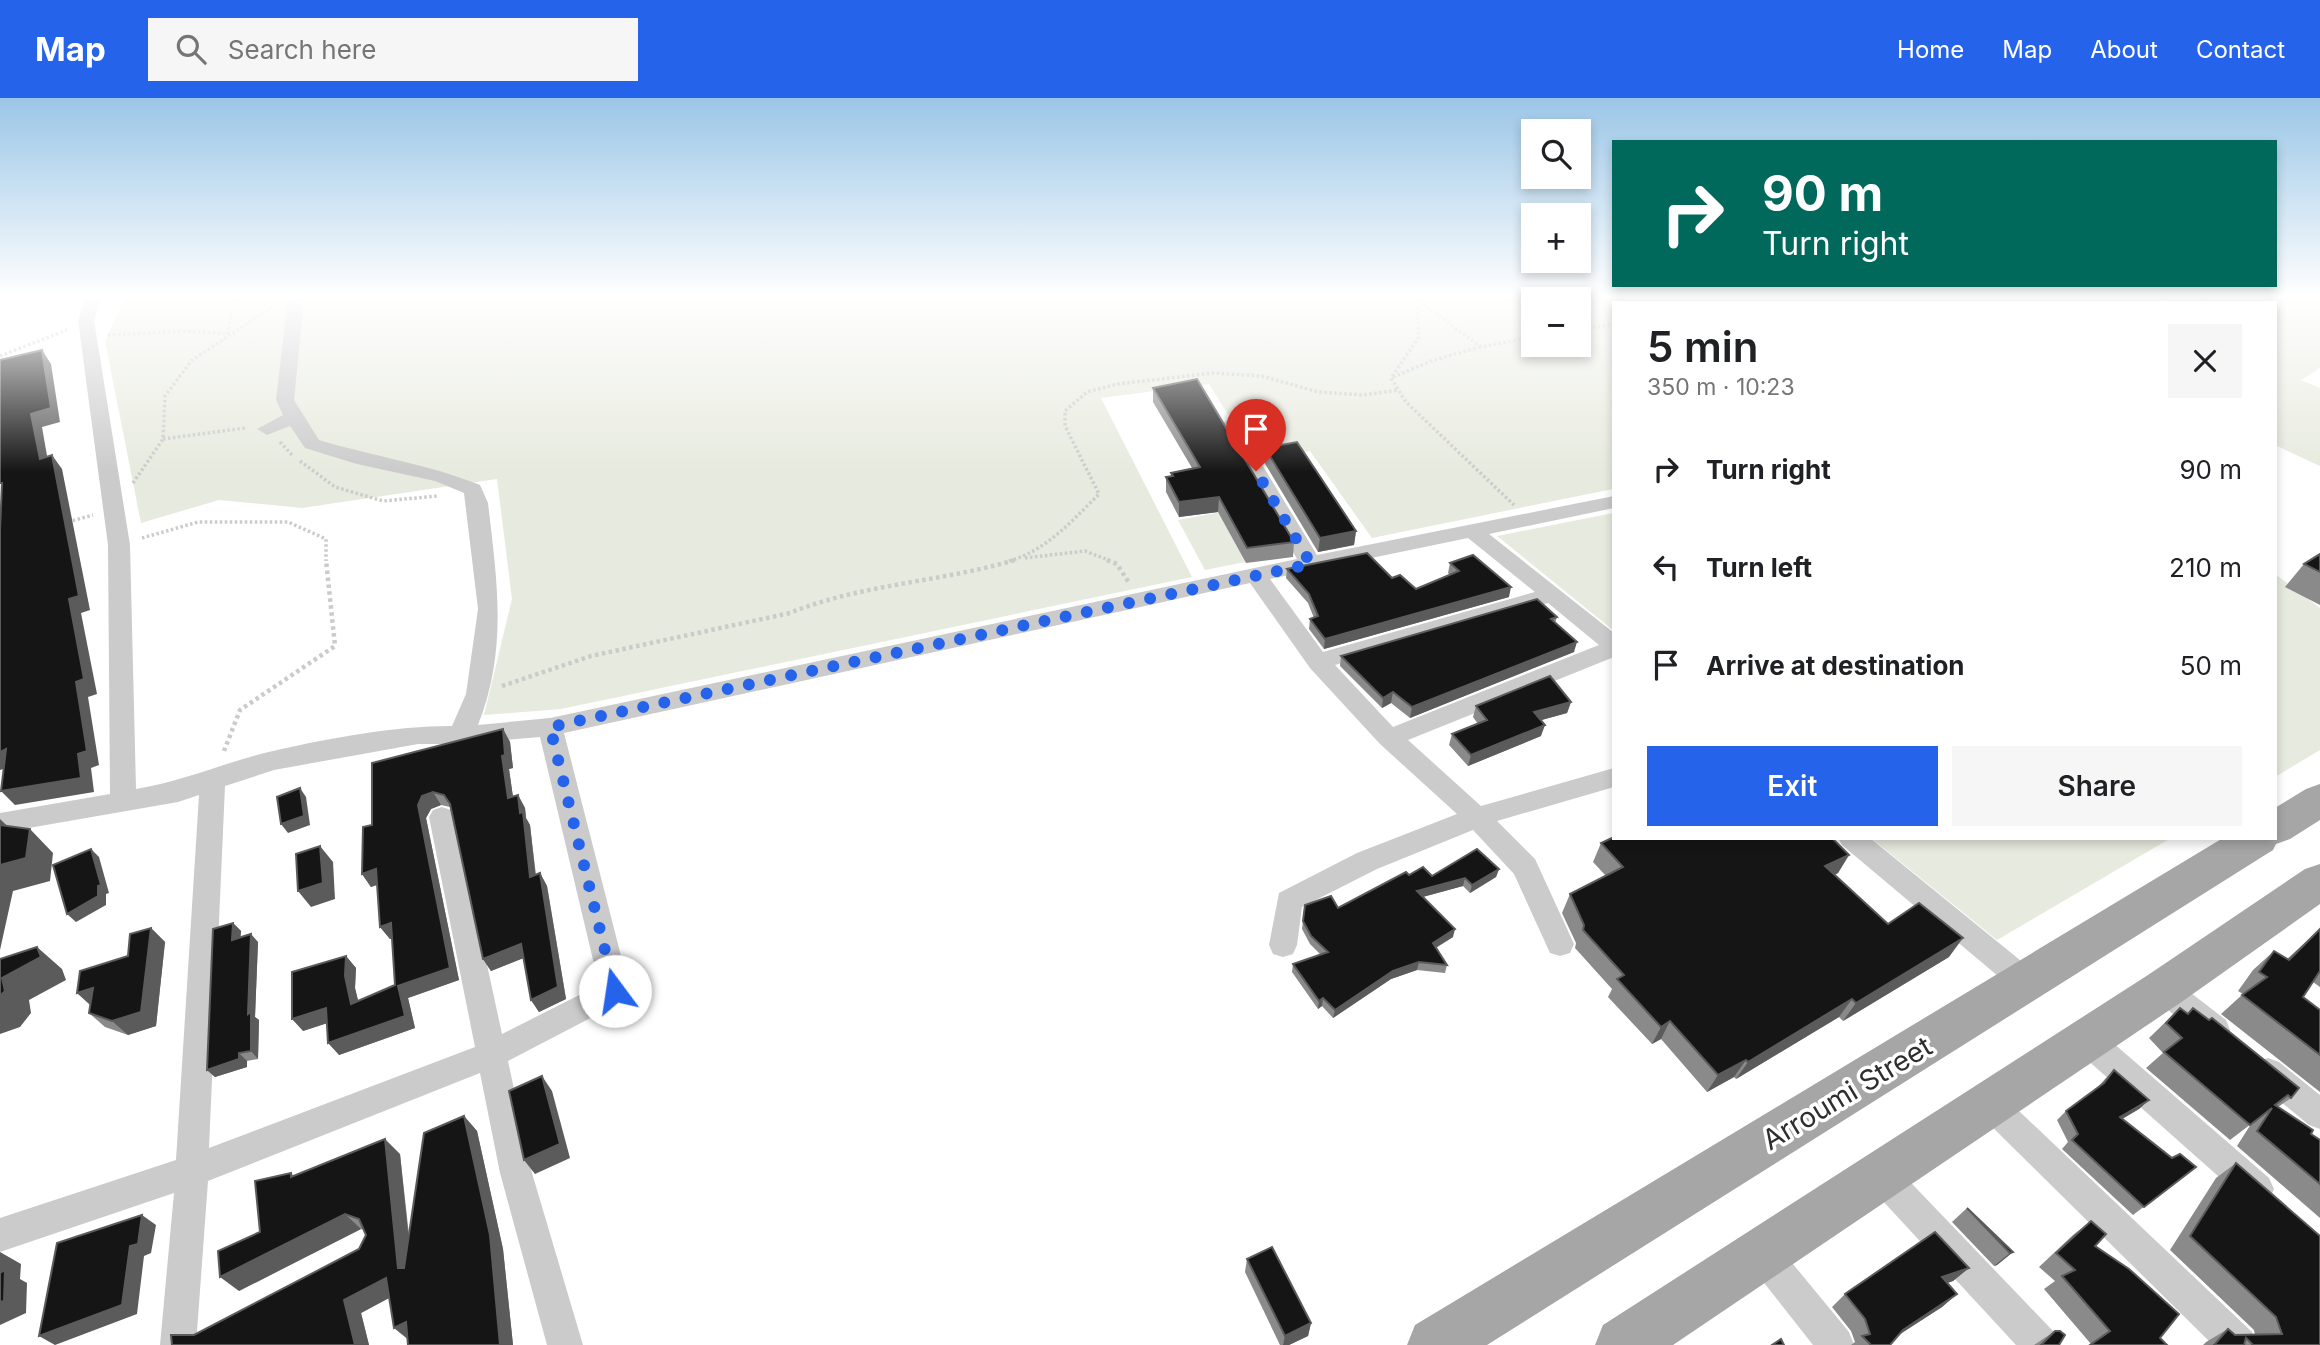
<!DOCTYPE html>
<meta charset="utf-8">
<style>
:root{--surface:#fff;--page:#f6f6f6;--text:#202124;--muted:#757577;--accent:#2563eb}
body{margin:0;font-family:Inter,sans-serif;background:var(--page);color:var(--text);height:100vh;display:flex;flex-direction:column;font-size:26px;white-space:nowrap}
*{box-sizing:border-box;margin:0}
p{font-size:23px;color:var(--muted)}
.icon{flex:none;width:38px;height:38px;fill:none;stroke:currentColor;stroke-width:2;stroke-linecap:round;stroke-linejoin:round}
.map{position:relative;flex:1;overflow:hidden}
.panel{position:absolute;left:1612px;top:203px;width:665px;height:539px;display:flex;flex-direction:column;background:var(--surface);border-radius:0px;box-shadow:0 4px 10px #0003}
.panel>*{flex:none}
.banner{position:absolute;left:1612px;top:42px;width:665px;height:147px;border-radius:0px;box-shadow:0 4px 10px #0003;background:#00695c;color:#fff;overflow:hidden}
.buttons{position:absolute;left:1521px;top:21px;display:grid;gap:14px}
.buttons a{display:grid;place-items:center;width:70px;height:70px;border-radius:0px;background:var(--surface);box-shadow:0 4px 10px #0003;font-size:35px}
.pin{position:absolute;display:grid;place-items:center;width:60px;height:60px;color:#fff;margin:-72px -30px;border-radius:50% 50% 50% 0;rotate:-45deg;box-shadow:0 0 7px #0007}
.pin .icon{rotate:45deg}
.me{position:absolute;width:77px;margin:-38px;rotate:346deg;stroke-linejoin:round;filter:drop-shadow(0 0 5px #0008)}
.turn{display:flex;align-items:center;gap:24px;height:147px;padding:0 35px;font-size:32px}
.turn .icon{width:91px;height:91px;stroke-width:2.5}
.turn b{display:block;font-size:49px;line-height:60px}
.round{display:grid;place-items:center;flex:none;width:74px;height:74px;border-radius:0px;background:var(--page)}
.summary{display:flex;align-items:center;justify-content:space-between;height:119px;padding:0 35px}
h1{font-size:42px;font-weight:600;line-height:52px}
.cta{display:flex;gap:14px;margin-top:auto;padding:14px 35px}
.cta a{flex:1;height:80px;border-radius:0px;background:var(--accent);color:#fff;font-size:28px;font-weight:600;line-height:80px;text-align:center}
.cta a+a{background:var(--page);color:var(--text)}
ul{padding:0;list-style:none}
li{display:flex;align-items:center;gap:21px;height:98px;padding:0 35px}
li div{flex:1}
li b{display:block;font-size:26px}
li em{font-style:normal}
header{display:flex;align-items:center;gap:42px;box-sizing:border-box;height:98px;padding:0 35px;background:var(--accent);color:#fff}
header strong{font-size:33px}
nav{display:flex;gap:38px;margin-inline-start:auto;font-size:24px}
.search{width:490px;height:63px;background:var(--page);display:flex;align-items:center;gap:18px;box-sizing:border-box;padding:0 24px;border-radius:0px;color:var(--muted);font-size:26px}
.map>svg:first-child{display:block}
</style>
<header>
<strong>Map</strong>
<div class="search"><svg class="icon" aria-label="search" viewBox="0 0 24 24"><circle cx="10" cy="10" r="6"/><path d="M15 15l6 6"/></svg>Search here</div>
<nav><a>Home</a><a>Map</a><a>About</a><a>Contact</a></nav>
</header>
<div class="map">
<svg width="2320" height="1247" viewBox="0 0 2320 1247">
<rect width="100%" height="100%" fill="#fff"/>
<g fill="#e7eade" fill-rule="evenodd">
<path d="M125,200H2320V270L2301,282L2320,290V368L2275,347V205H1614L1613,391L1372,440L1310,353L1257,363L1209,286L1101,300L1192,479L561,611L484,617L512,501L497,381L302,410L219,402L141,425L105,243ZM1533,201H1578V247H1533Z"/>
<polygon points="1249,409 1234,441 1245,464 1205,472 1178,422"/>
<polygon points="1613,415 1613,532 1497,438"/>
<polygon points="2275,476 2320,510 2320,652 2275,679"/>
<polygon points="1871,740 2171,740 1997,842"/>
</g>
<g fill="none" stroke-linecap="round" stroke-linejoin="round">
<g stroke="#cbcbcb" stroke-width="3.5" stroke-dasharray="2.5 2.5" stroke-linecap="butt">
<polyline points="1415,200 1481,249 1533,239"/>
<polyline points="1936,200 1941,205"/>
<polyline points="2119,200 2125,205"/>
<polyline points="2162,200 2162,205"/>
<polyline points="1417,204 1419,239 1391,280 1406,304 1514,407"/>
<polyline points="2194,205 2208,200"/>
<polyline points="1578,232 1614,226"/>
<polyline points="108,237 185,233 228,236 233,200"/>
<polyline points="0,258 67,232"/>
<polyline points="1393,279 1434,262 1480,249"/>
<polyline points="163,341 245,330"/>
<polyline points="280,344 293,358"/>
<polyline points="300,363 335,389 383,403 438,398"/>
<polyline points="133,385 163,341 165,298 192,262 274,208"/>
<polyline points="68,424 93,417"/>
<polyline points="142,440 198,424 288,424 326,441 326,463"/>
<polyline points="1025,460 1085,453 1111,463"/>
<path d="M1009,463C1046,453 1073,422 1099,396L1065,328V313L1087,294L1118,286L1213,275L1262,278L1318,294L1363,297L1399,292"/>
</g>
<g stroke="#cbcbcb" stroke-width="4.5" stroke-dasharray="3.5 3.5" stroke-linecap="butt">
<polyline points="1107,462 1117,466 1129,485"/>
<path d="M502,588L591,558L790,515C861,486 941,484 1015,462"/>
<polyline points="224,653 240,612 335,548 326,462"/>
</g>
<g fill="#cbcbcb" fill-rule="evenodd">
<path d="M86,200H102L94,222L130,447L136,691C185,683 225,664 273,653C331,640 393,628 452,628L466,596L478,511L464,395L435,383L357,366L305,350L290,328L267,337L257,331L283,317L276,302L288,200H304L294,302L319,342C372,358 428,366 480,387L488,405C497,483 508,551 478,627L550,620L1297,461L1220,327L1229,321L1238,327L1317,457L1614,398V410L1489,436L1614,535V559L1408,642L1481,708L1614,670V689L1497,723L1535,761L1574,846L1570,855L1560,858L1550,855L1514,776L1473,732L1377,771L1302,809L1297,847L1293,856L1283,859L1273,856L1269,847L1279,795L1357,755L1457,716L1380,646L1310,570L1250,485L564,635L630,893L625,902L508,963L532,1075L583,1247H547L500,1075L480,975L208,1083L196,1247H160L174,1095L0,1154V1120L176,1062L199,697L178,704L0,735V715L110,696L108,447L78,222ZM1468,440L1535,494L1323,554L1270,481ZM1548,505L1599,547L1393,629L1335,567ZM540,639L599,887L502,936L455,719L451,712L442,709L433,712L429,719L475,949L209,1050L225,688L274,672L418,646H461Z"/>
<polygon points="1838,740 1870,740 2037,876 2042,885 2037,894 2027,898 2017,894 1842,747"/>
<polygon points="2164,878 2174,882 2226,922 2230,932 2226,942 2215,945 2204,942 2154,900 2149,891 2154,882"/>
<polygon points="2086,927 2097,931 2269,1080 2274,1091 2269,1102 2257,1107 2245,1102 2075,951 2071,941 2075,931"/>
<polygon points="2268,960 2279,964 2320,997 2320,1031 2309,1027 2257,984 2252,974 2257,964"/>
<polygon points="1989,990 2000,995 2252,1234 2257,1247 2213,1247 1978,1015 1973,1005 1978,995"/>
<polygon points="1881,1061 1893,1066 2054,1234 2059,1247 2016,1247 1869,1088 1865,1077 1869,1066"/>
<polygon points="1762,1138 1774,1143 1849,1234 1854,1247 1813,1247 1750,1167 1745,1155 1750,1143"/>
</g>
<g fill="#a6a6a6" fill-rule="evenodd">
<polygon points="2320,686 2320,722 2290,741 2276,746 2273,752 1487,1247 1407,1247 1415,1227 2223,740 2275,740 2275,710 2306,691"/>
<polygon points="2320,766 2320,806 2180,905 1673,1247 1595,1247 1603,1227 2148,877 2305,771"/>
</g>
</g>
<g fill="#8a8a8a">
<polygon points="1526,200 1584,200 1583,204 1578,201 1533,201 1533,205"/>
<polygon points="1153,290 1294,444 1293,459 1246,465 1218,414 1179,419 1166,394 1166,379 1171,378 1171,375 1192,370 1153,304"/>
<polygon points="1265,350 1356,433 1354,447 1318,454 1264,364"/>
<polygon points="2320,456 2320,507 2285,489 2304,466"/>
<polygon points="1450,465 1509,499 1324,551 1309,531 1310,521 1314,520 1308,505 1286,480 1287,471 1392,480 1416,491 1450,477 1448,475"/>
<polygon points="1557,519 1555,525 1574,554 1410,620 1391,605 1382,610 1340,568 1341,558"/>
<polygon points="1571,604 1567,615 1541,622 1541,638 1468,668 1449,647 1452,636 1478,626 1473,619 1476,608"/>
<polygon points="503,631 510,644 513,670 509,671 513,699 518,697 525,710 526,720 530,727 536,777 540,775 547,788 566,901 539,914 531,902 523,860 491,873 483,861 450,709 441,707 431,711 426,720 459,882 408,900 415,930 339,957 327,925 303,933 346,858 356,870 355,890 358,903 395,887 392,841 390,841 380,829 377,787 371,789 362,776 372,727"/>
<polygon points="1601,745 1849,757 1838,775 1835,777 1888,826 1949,859 1843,923 1839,919 1736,981 1734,979 1707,994 1661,941 1652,946 1608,899 1612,891 1575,850 1576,845 1562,815 1570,796 1606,778 1593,764"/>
<polygon points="1499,771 1496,779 1470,795 1463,788 1423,799 1453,839 1436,850 1447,867 1445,875 1417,872 1391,881 1333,920 1322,908 1318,911 1292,874 1293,866 1321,857 1310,846 1302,831 1305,807 1338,810 1409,777 1432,778"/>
<polygon points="233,825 241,833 240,839 258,844 255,919 259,922 258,961 247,963 247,969 215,979 207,972"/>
<polygon points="151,830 165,844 156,928 128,937 105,929 89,915 90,907 77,895 128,858"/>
<polygon points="2320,831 2320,889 2313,884 2303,899 2320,912 2320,994 2221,916 2243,896 2238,893 2253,872 2274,853 2287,861"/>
<polygon points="2180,910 2291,1000 2278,1009 2311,1036 2320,1042 2320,1120 2237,1048 2251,1026 2230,1042 2146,970 2163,955 2149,940"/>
<polygon points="2114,972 2149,1002 2139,1011 2122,1021 2172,1060 2196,1069 2133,1117 2062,1051 2068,1044 2057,1022 2066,1013 2097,990 2105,981"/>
<polygon points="464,1018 477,1033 503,1151 513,1247 408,1247 408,1242 389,1200 361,1215 369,1247 172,1247 194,1237 359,1151 366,1137 364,1132 361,1131 239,1193 291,1075 294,1078 400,1056 409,1137"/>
<polygon points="2236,1065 2320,1247 2203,1247 2206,1244 2228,1231 2235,1237 2255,1237 2254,1232 2170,1152 2216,1080"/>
<polygon points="1967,1110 2013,1154 1997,1167 1994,1168 1952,1124"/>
<polygon points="2091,1123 2095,1148 2179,1216 2091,1246 2044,1191 2055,1183 2039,1169 2073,1137"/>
<polygon points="1247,1161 1311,1225 1308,1238 1289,1247 1280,1247 1245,1174"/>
<polygon points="1969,1170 1953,1183 1947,1185 1957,1196 1942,1209 1898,1237 1890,1247 1851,1247 1855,1244 1851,1233 1832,1209 1845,1196"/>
<polygon points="2055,1233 2059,1247 2034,1247"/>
</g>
<g fill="#5b5b5b">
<polygon points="1566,200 1584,200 1583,204 1578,204 1578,201 1556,201"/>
<polygon points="42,252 51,266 60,324 42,329 50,375 40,361 31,316"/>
<polygon points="52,357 62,371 90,512 81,515 97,596 88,599 99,667 91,670 94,694 15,707 1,693 78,656 76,584 69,501"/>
<polygon points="1219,399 1218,414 1179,419 1179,404"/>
<polygon points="1356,433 1354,447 1318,454 1320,440"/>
<polygon points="1511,489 1509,499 1324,551 1325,541"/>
<polygon points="1577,544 1574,554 1410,620 1412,609"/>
<polygon points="1393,594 1391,605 1382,610 1383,600"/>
<polygon points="1571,604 1567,615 1531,625 1534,614"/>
<polygon points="1545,627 1541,638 1468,668 1471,657"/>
<polygon points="503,631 510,644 513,670 509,671 515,713 508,700 502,658"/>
<polygon points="6,651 20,666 0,672 0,654"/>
<polygon points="300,690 306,699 310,727 288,735 281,726"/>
<polygon points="433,694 441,707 431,711 426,720 459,882 408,900 415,930 339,957 328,945 398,888 418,707 422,698"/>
<polygon points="518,697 525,710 526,720 530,727 537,791 530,779"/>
<polygon points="0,721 24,744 0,728"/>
<polygon points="30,731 53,755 50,783 13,793 0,852 0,767"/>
<polygon points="320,748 333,764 335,801 311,809 298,793"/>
<polygon points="91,751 99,759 109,795 106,796 106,807 76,824 67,816"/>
<polygon points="1849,757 1838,775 1813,787 1825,768"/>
<polygon points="376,771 385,784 371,789 362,776"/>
<polygon points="1499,771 1496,779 1470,795 1472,787"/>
<polygon points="540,775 547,788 566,901 539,914 531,902"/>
<polygon points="1465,780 1463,788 1415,801 1417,793"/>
<polygon points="233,825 241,833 240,850 232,842"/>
<polygon points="391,825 400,838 390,841 380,829"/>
<polygon points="151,830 165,844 156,928 128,937 112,923"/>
<polygon points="1455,831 1453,839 1430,853 1433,845"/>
<polygon points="251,836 258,844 255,919 259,922 258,961 251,953 248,916"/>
<polygon points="1963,840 1949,859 1843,923 1856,905"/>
<polygon points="521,846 529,858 491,873 483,861"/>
<polygon points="37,849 62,871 66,882 29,902 31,915 20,929 0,936 0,898 2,880"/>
<polygon points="346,858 356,870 355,890 362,918 351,906 345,878"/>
<polygon points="1419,864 1417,872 1391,881 1333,920 1335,912 1393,873"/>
<polygon points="93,890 93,909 77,895"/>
<polygon points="1323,900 1322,908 1318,911 1319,903"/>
<polygon points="1852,901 1839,919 1736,981 1748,964"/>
<polygon points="326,910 337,922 303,933 292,921"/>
<polygon points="1670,923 1661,941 1652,946 1661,929"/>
<polygon points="239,955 247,963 247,969 215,979 207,972"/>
<polygon points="1746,962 1734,979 1707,994 1718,977"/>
<polygon points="542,978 552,993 570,1060 535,1076 524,1062"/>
<polygon points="2149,1002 2139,1011 2110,1028 2120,1019"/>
<polygon points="464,1018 477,1033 503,1151 513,1247 500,1247"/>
<polygon points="385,1041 400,1056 413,1183 398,1170"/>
<polygon points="345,1116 361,1131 239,1193 220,1179"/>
<polygon points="142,1117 156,1127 151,1155 144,1158 137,1216 55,1247 39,1238 130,1148"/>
<polygon points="0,1154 21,1166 20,1181 27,1185 26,1215 0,1227"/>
<polygon points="2013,1154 1997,1167 1994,1168 2010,1155"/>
<polygon points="1969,1170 1953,1183 1927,1192 1942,1179"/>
<polygon points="386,1180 402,1193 361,1215 369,1247 355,1247 344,1202"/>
<polygon points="1957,1196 1942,1209 1888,1244 1903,1232"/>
<polygon points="406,1224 410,1243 394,1230"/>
<polygon points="1311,1225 1308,1238 1289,1247 1283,1247 1285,1238"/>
</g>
<g fill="#151515" stroke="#5b5b5b" stroke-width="2">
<polygon points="1537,200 1566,200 1556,201 1539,201"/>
<polygon points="42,252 51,310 31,316 40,361 52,357 79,498 69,501 84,581 76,584 87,653 78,656 81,680 1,693 6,651 0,654 0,432 2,385 0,385 0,262"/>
<polygon points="1197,281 1294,444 1247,450 1219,399 1179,404 1166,379 1173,378 1171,375 1200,369 1153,290"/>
<polygon points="1297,344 1356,433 1320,440 1265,350"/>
<polygon points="1367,455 1392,480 1400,477 1416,491 1459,473 1450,465 1473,457 1511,489 1325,541 1310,521 1318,518 1309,496 1287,471"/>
<polygon points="2320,456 2320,474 2304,466"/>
<polygon points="1537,501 1557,519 1551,521 1577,544 1412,609 1393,594 1383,600 1341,558"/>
<polygon points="1550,578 1571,604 1534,614 1545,627 1471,657 1452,636 1487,622 1476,608"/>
<polygon points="503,631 505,657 502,658 508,700 518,697 520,715 523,714 530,779 540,775 558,889 531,902 521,846 483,861 450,706 444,697 433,694 422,698 418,707 450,870 398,888 405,918 328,945 326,910 292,921 292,874 346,858 345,878 351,906 395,887 391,825 380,829 376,771 362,776 363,729 372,727 372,665"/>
<polygon points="300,690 304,718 281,726 277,699"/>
<polygon points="0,727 30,731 26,760 0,767"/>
<polygon points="1614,739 1832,740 1849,757 1825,768 1888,826 1919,805 1963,840 1856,905 1852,901 1748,964 1746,962 1718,977 1670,923 1661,929 1617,881 1624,877 1583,832 1584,827 1570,796 1623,769 1601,745"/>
<polygon points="320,748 323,785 298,793 296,756"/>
<polygon points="91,751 101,787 98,788 98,798 67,816 53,767"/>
<polygon points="1477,751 1499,771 1472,787 1465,780 1417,793 1455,831 1433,845 1447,867 1419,864 1393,873 1335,912 1323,900 1319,903 1293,866 1328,854 1311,838 1303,823 1305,807 1331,798 1338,810 1406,774 1409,777 1423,769 1432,778"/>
<polygon points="233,825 232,842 251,836 248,916 251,914 251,953 239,955 239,961 207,972 213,831"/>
<polygon points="151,830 141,914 112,923 89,915 93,890 77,895 80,873 128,858 130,836"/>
<polygon points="2320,831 2320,873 2303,899 2320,912 2320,957 2242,897 2267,879 2259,874 2274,853 2289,862"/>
<polygon points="37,849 41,859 2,880 5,893 0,898 0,861"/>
<polygon points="2180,910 2188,916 2193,910 2209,922 2212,920 2299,990 2291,1000 2288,997 2275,1007 2313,1032 2311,1036 2320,1042 2320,1086 2257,1033 2272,1010 2250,1027 2164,954 2182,940 2166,925"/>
<polygon points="2114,972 2149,1002 2120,1019 2172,1060 2180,1056 2196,1069 2144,1109 2072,1042 2078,1036 2066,1013 2104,985"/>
<polygon points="542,978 560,1046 524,1062 509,993"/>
<polygon points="464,1018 490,1137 500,1247 408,1247 406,1224 394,1230 386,1180 344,1202 355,1247 172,1247 171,1237 194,1237 359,1151 366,1137 359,1121 345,1116 220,1179 218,1153 260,1134 255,1083 291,1075 291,1079 385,1041 398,1170 404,1170 424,1035"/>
<polygon points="2236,1065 2320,1138 2320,1247 2253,1247 2246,1240 2244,1247 2214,1247 2228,1231 2235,1237 2282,1236 2276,1219 2190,1138"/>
<polygon points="1967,1110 2013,1154 2010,1155"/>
<polygon points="142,1117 138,1146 130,1148 122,1207 39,1238 57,1145"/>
<polygon points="2091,1123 2106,1136 2095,1148 2129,1171 2179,1216 2160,1240 2167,1247 2090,1247 2110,1233 2062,1178 2075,1172 2056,1155"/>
<polygon points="1935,1134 1969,1170 1942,1179 1957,1196 1903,1232 1890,1247 1871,1247 1862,1238 1870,1236 1865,1221 1845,1196"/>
<polygon points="1272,1149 1311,1225 1285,1238 1247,1161"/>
<polygon points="5,1172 4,1203 0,1204 0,1175"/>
<polygon points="2055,1233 2060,1233 2065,1237 2059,1247 2041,1247"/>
<polygon points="1781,1241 1784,1247 1772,1247"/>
</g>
<linearGradient id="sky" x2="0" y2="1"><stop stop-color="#9bc6e7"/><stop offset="0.53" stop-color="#fff"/><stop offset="1" stop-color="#fff" stop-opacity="0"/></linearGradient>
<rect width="2320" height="374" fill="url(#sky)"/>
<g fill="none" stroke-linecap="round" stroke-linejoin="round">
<polyline stroke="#2563eb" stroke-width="12" stroke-dasharray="0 21.6" points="615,893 550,629 1311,466 1256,373"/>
</g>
<g text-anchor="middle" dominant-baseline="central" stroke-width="7" stroke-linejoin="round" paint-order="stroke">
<g font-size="28" fill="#2e2e2e" stroke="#fff">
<text transform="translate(1847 995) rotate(-31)">Arroumi Street</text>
</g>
</g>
</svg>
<div class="buttons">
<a><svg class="icon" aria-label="search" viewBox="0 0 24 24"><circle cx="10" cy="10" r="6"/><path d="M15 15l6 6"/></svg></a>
<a>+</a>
<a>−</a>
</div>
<div class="pin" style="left:1256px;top:373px;background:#d93025"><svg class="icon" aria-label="arrive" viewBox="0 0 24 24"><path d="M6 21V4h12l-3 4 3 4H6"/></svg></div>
<svg class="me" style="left:615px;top:893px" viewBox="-20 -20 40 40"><circle r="19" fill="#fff"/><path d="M0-13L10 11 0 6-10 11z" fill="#2563eb"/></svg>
<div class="banner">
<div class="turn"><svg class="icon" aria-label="right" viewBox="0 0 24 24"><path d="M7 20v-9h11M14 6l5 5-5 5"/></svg><div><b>90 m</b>Turn right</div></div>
</div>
<section class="panel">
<div class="summary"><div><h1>5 min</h1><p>350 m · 10:23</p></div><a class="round"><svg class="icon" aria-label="close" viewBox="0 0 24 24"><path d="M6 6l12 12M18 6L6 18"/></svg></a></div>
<ul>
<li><svg class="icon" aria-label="right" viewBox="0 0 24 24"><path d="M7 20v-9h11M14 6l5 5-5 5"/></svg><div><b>Turn right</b></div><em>90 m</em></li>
<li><svg class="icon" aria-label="left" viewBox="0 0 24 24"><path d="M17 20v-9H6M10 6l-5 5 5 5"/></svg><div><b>Turn left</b></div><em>210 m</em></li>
<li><svg class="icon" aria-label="arrive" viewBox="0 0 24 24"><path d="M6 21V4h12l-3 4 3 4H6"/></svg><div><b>Arrive at destination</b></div><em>50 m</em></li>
</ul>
<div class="cta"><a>Exit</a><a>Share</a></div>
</section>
</div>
